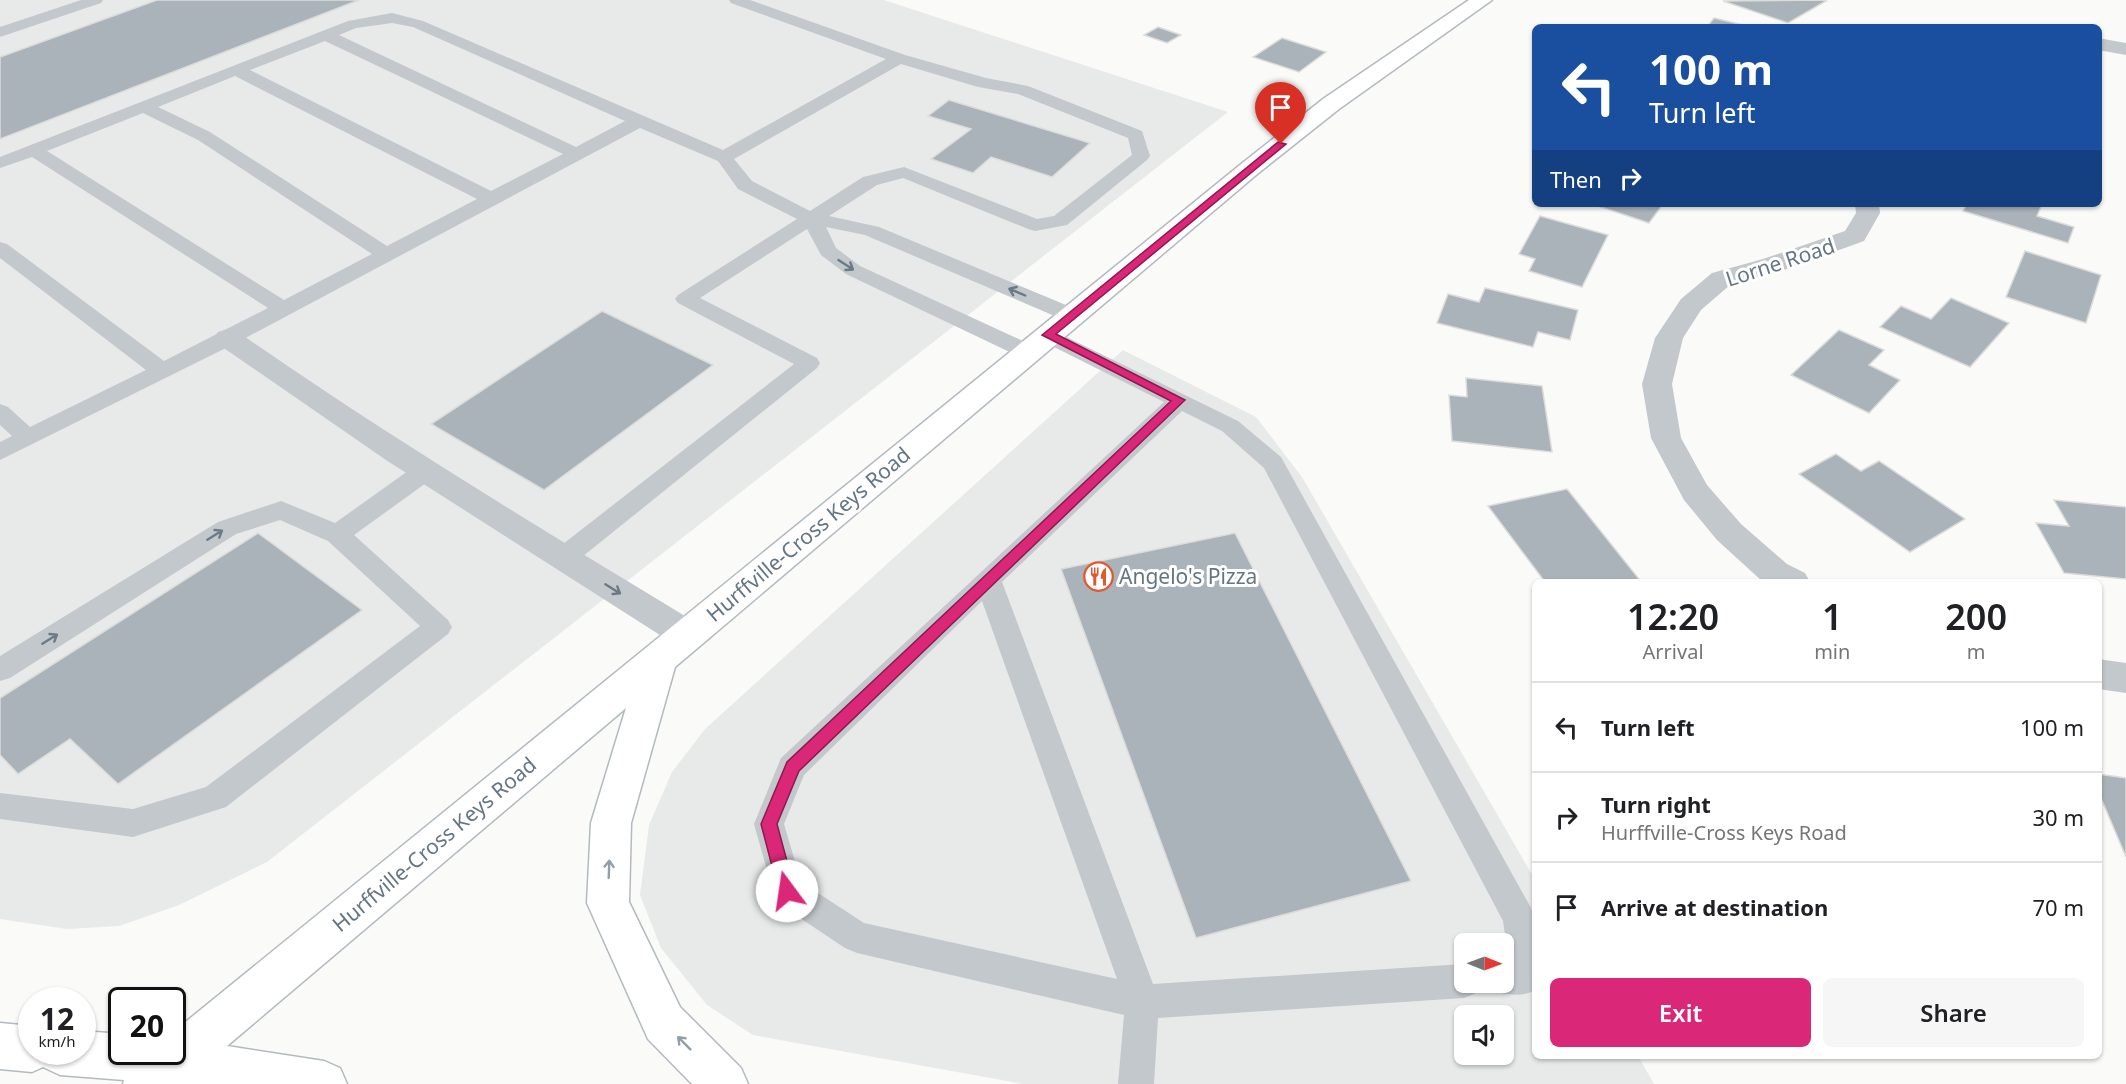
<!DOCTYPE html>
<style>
:root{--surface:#fff;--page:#f6f6f6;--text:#202124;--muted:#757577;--line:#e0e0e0;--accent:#db2777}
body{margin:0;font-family:"Noto Sans",sans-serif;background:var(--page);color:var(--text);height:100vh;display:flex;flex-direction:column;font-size:22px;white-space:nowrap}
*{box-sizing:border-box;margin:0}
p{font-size:20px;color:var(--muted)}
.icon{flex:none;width:33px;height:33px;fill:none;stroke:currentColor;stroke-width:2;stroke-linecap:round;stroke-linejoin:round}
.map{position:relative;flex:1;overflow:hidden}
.panel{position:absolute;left:1532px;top:579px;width:570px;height:480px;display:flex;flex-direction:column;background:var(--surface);border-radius:9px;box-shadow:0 2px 4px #0004}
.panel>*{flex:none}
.hud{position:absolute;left:1532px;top:24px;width:570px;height:183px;border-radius:9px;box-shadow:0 2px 4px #0004;background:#1a4fa0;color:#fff;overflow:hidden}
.needle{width:39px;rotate:91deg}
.fabs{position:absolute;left:1454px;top:933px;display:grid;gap:12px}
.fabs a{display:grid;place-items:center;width:60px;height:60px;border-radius:9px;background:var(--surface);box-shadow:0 2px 4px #0004;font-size:30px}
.speed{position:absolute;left:18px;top:987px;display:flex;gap:12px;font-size:30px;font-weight:700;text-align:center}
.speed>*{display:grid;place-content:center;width:78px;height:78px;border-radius:50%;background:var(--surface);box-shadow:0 2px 4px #0004;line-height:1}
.speed small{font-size:15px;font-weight:400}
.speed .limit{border:3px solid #111;border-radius:9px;background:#fff;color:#111}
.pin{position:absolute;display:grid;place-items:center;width:51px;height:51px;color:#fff;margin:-62px -26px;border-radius:50% 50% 50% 0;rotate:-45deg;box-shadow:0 0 6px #0007}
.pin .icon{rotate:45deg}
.me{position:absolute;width:66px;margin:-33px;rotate:346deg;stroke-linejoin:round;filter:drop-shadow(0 0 4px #0008)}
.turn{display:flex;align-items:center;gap:21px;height:126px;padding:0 18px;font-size:27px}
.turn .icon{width:78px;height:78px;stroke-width:2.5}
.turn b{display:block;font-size:42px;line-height:51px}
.then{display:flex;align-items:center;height:57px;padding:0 18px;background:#0003;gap:12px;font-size:22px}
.eta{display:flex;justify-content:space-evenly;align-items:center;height:102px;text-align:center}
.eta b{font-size:36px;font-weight:600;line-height:42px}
.primary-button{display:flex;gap:12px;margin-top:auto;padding:12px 18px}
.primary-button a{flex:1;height:69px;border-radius:9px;background:var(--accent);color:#fff;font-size:24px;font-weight:600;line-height:69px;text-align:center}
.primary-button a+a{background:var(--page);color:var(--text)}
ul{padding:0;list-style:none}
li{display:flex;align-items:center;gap:18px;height:90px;padding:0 18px;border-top:2px solid var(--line)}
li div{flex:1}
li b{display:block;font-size:22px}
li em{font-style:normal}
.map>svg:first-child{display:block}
</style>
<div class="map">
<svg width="2126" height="1084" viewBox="0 0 2126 1084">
<rect width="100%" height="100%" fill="#fafaf8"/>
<g fill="#e8e9e9" fill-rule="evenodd">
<polygon points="0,0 884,0 1228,112 267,862 179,905 119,926 67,929 0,919"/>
<path d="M1123,350L1256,417L1302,477L1534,878V1056H1638L1654,1084H1023L753,1035L707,1005L661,948L640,895L649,825L672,772L705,729ZM1464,944H1503V982H1464ZM1464,1016H1503V1054H1464Z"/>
</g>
<g fill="#aab3b9" stroke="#dcdcda" stroke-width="1.5">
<polygon points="157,0 359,0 0,139 0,57"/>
<polygon points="1822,0 1826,1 1788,23 1723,1"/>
<polygon points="1714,18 1751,27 1707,27"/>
<polygon points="1158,27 1181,35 1167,43 1144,35"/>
<polygon points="1282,38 1326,52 1299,72 1253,57"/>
<polygon points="949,100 1090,143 1052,177 991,157 973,173 931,159 971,129 928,116"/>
<polygon points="1592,204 1663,204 1649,223"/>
<polygon points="1967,204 2042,204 2037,216 2074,227 2068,243 1963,211"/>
<polygon points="1540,216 1608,235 1582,287 1529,271 1535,259 1519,254"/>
<polygon points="2025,251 2101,275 2086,323 2006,297"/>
<polygon points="1485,288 1578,310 1570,340 1538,332 1533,347 1437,323 1448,294 1479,302"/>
<polygon points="1951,298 2009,323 1970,367 1880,327 1901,306 1931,319"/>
<polygon points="602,311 713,365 544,490 431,424"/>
<polygon points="1839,330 1884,350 1869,365 1900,380 1869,413 1791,375"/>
<polygon points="1466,378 1542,386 1552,452 1452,441 1449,395 1467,397"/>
<polygon points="1836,454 1861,471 1879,461 1965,519 1910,552 1799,474"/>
<polygon points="1567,489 1639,579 1626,582 1545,582 1488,506"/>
<polygon points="2054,500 2126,507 2126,579 2064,573 2036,523 2069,526"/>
<polygon points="258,533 362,610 118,784 70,739 18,774 0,755 0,698"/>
<polygon points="1235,533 1411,881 1196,938 1061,569"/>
<polygon points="2098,774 2126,778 2126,857 2098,791"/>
</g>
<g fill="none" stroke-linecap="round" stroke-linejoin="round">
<defs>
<polygon id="secondary" points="1469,0 1492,0 1339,109 1256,175 675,667 631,823 629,902 680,1007 741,1068 748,1084 692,1084 648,1039 587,903 591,823 626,708 227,1046 324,1061 340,1068 347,1084 123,1084 124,1080 60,1075 43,1067 32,1072 0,1069 0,1023 32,1026 32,1052 82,1052 82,1031 122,1034 122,1052 172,1052 172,1033 1240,165 1323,99"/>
</defs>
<use href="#secondary" stroke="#b3babf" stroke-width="3"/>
<g fill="#c3c8cc" fill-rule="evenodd">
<polygon points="81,0 103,0 101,3 0,37 0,27"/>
<path d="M729,0H750L905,55L986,78L1028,86L1142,131L1150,156L1147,160L1067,225L1035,231L1028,229L903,178L877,185L829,216L879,227L1078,310L1082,315L1078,320L1071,321L1064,320L865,235L826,227L836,248L860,266L1036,347L1039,352L1036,357L1028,359L1020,357L846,274L821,255L807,229L700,298L817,358L820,363L817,368L572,565L563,568L554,565L550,558L554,551L794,364L678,303L675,299L678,295L797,219L738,189L718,161L640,128L236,343L0,460V442L12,436L0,425V404L8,407L30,427L146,370L0,258V242L7,244L164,361L268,308L32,157L0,168V157L348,21L392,13L423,21L723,150L886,59L731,3ZM392,23L413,27L625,121L576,147L339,35L356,28ZM325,41L563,154L491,191L250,70ZM901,64L978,87L1018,94L1128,138L1132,155L1054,216L1037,219L904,167L863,177L810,211L752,181L734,159ZM235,76L477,199L387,246L210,132L158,107ZM143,113L198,140L372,254L284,300L47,151Z"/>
<path d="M1048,328L1238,421L1281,457L1531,908L1534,917V991C1521,997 1505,995 1491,990L1488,982H1503V961H1509L1503,921L1264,468L1222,431L1182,411L1002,582L1153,984L1464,964V982H1480L1476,993L1464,998L1158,1018L1154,1084H1118L1124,1015L857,953L845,948L776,902L754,824L781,758L1164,402L1040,340L1037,335L1040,330ZM982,601L1117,979L864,923L801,882L784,824L804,775Z"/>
<polygon points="424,464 433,466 436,472 433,478 354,535 448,620 452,627 448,634 226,807 133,837 0,819 0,793 133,809 206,787 420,626 328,541 280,520 236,534 10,678 0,681 0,656 218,522 281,501 335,523 415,466"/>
</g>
<g fill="#c3c8cc" fill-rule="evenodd">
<polygon points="2098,38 2126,43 2126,55 2098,50"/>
<polygon points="1855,204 1879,204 1880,213 1864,241 1781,271 1730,285 1701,310 1683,338 1672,384 1681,438 1707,485 1741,524 1787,564 1805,573 1810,582 1763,582 1717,540 1684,500 1651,438 1642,384 1655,338 1681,299 1712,273 1763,259 1845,231 1856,213"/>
<path d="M228,329L238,332C387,436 543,530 698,624L704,634L698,644L686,648L674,644L386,460L218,344L214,338L218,332Z"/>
<polygon points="2098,659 2126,663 2126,693 2098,689"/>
</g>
<use href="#secondary" fill="#fff" fill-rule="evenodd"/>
</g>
<defs><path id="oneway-shaft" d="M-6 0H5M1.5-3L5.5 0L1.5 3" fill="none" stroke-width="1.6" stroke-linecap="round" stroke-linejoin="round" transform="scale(1.5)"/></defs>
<g stroke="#6a7a87">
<use href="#oneway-shaft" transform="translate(846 265) rotate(33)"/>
<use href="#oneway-shaft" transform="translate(1017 292) rotate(-157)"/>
<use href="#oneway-shaft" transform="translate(215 535) rotate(-32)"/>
<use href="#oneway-shaft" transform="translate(613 589) rotate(32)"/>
<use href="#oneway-shaft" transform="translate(50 639) rotate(-32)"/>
</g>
<g stroke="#939fa8">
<use href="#oneway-shaft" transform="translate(609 869) rotate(-88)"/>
<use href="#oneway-shaft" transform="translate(684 1043) rotate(-135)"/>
</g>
<polygon fill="#db2777" stroke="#8e194d" stroke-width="1.5" points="1278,142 1286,144 1056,334 1185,400 799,771 777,824 795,891 793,897 787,899 780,897 761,824 787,762 1171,401 1042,335"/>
<defs>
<symbol id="restaurant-ring" viewBox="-11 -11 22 22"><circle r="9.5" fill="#fff" stroke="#e4572e" stroke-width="1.5"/><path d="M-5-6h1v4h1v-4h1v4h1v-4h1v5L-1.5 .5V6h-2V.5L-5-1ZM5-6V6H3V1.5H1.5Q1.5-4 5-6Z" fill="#e4572e"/></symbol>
</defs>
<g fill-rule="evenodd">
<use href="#restaurant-ring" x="1082" y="560" width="33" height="33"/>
</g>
<g text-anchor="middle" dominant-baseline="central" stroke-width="6" stroke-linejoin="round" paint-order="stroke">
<g font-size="21" fill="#657683" stroke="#fff">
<text transform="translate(1780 262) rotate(-18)">Lorne Road</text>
<text transform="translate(808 534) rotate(-40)">Hurffville-Cross Keys Road</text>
<text transform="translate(434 844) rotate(-40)">Hurffville-Cross Keys Road</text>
</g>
<g font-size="21" fill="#657683" stroke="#fff" text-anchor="start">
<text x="1119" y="576">Angelo's Pizza</text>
</g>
</g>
</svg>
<div class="fabs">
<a><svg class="needle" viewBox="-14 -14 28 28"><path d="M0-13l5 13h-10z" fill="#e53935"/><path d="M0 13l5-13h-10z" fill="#757577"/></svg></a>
<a><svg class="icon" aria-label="sound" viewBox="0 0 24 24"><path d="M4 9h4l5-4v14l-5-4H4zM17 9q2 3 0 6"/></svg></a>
</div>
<div class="speed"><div>12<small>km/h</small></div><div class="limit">20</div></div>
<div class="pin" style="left:1281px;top:144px;background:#d93025"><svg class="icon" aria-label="arrive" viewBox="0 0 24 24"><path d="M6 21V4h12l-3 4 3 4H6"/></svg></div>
<svg class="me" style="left:787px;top:891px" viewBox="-20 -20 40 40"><circle r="19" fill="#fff"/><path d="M0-13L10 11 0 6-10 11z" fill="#db2777"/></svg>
<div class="hud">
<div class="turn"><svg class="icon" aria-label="left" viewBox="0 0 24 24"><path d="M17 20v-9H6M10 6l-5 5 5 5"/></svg><div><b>100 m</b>Turn left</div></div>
<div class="then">Then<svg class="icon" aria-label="right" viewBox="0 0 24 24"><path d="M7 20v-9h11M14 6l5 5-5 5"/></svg></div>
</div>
<section class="panel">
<div class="eta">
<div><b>12:20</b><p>Arrival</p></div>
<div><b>1</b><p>min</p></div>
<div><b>200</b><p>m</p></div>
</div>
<ul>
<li><svg class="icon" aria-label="left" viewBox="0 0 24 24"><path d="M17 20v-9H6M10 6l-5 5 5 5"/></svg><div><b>Turn left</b></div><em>100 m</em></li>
<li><svg class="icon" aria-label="right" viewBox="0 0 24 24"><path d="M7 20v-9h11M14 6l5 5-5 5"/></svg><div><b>Turn right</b><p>Hurffville-Cross Keys Road</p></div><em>30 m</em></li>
<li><svg class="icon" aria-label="arrive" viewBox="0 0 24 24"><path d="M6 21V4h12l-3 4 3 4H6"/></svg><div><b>Arrive at destination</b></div><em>70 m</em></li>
</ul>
<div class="primary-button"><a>Exit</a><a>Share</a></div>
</section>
</div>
